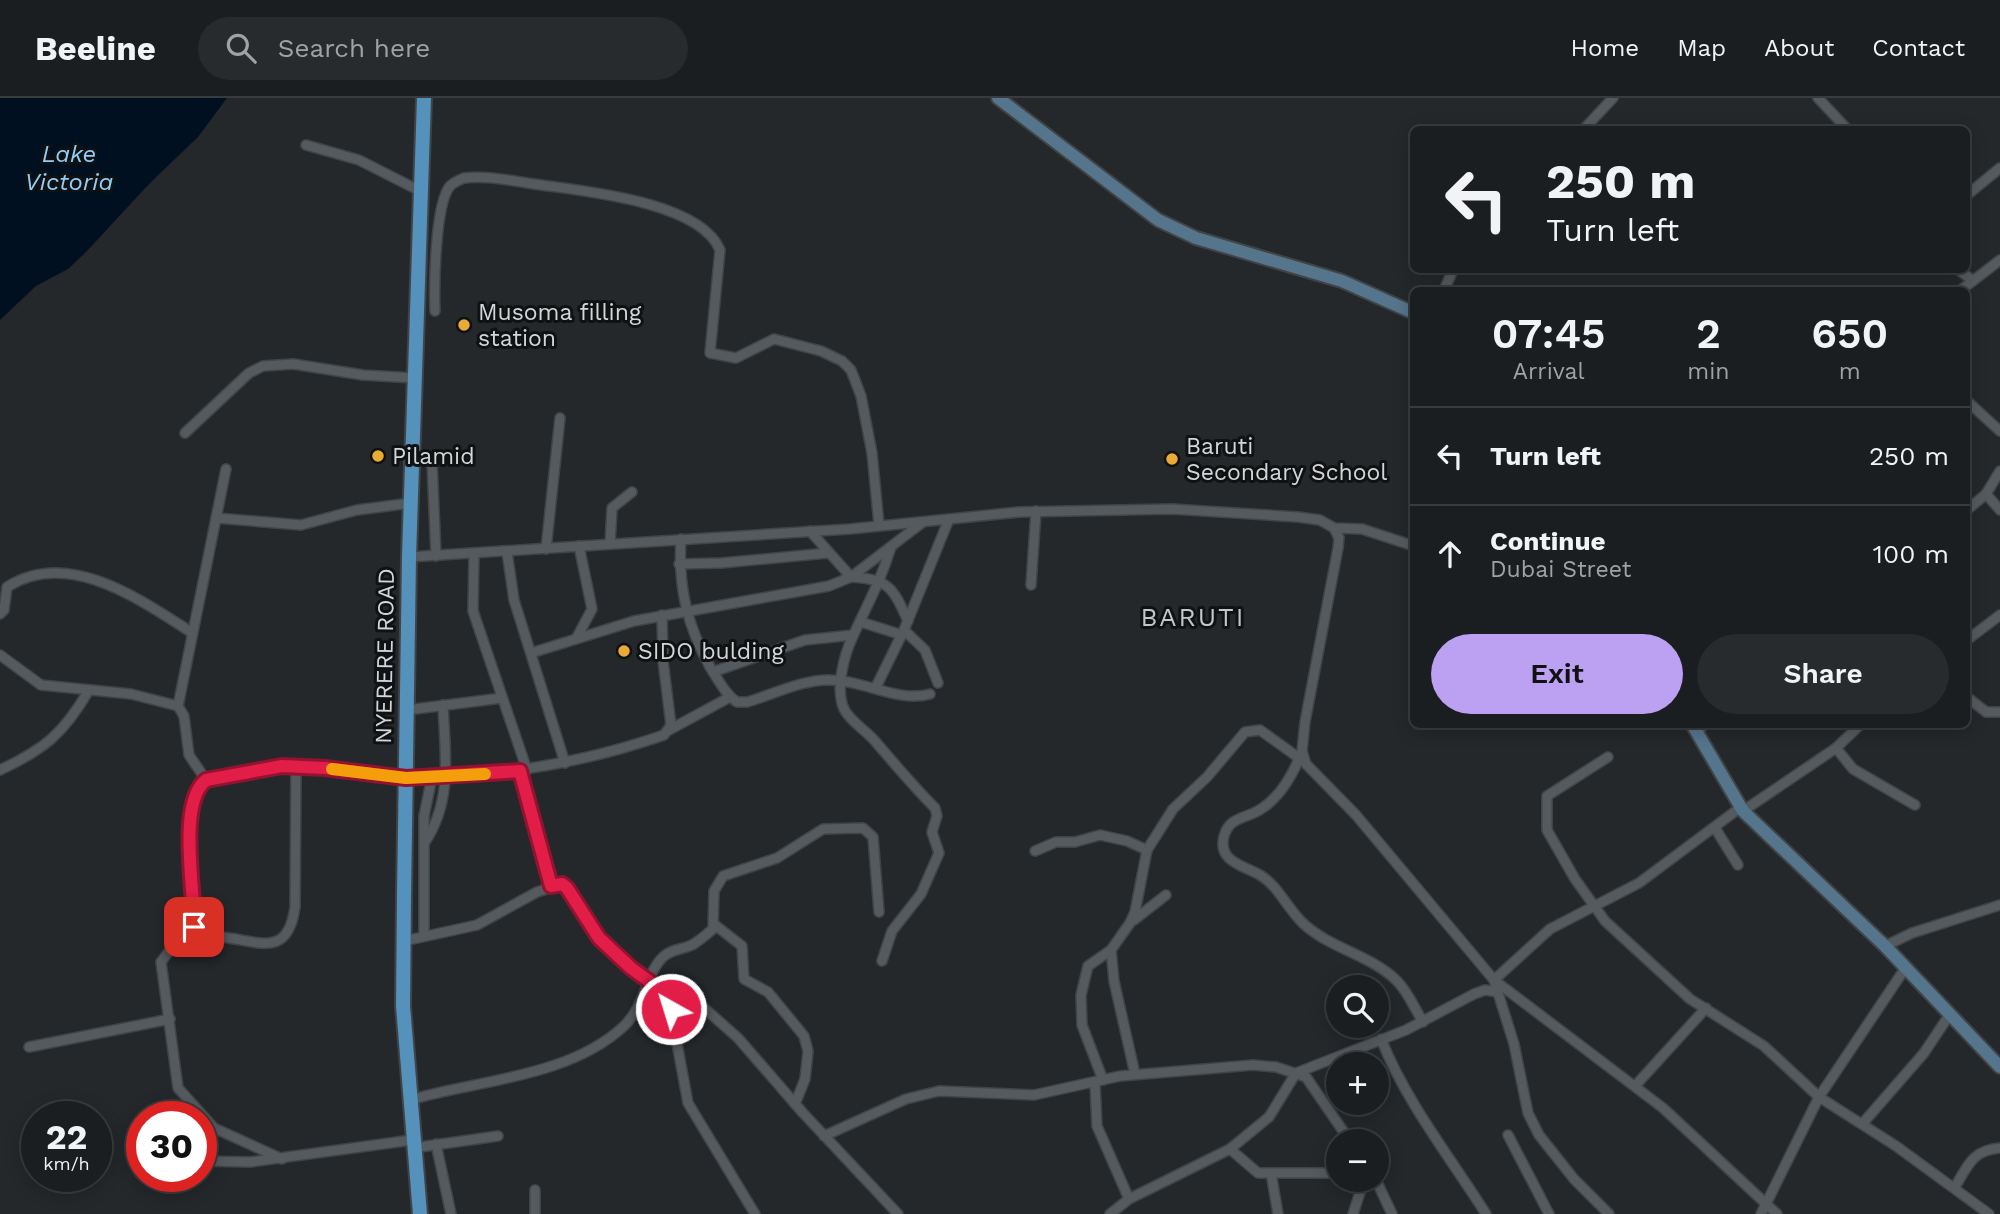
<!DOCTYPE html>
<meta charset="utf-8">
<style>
:root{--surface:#1b1e20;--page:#282b2d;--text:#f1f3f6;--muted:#a0a2a5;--line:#393c3e;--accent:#bca0f2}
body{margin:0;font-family:"Work Sans",sans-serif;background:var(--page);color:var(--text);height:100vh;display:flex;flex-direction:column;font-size:26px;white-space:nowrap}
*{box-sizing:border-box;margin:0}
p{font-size:23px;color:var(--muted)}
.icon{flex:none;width:38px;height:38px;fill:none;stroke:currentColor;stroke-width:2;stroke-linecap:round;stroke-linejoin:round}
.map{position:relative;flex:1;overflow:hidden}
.drawer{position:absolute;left:1410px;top:189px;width:560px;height:441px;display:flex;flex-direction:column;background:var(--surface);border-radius:10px;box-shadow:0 4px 18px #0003,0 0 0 2px var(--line)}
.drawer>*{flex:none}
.top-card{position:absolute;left:1410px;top:28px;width:560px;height:147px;border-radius:10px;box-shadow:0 4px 18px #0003,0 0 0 2px var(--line);background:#1b1e20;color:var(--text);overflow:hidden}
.buttons{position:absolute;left:1326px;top:877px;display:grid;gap:14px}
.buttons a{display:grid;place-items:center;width:63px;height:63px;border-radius:50%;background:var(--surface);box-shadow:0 4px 18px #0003,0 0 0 2px var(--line);font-size:35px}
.speed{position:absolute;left:21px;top:1003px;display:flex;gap:14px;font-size:35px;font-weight:700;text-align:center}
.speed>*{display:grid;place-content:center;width:91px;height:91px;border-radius:50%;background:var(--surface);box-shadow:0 4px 18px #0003,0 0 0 2px var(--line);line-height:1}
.speed small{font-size:18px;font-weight:400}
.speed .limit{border:10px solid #d22;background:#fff;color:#111}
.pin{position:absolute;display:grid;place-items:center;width:60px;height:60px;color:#fff;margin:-30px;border-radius:14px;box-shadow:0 4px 10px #0006}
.me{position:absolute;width:77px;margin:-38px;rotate:321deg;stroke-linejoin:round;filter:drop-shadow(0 0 5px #0008)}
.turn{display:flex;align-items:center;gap:24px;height:147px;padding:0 21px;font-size:32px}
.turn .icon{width:91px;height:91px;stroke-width:2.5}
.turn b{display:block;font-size:49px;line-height:60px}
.eta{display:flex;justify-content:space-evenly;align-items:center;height:119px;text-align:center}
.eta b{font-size:42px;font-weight:600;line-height:49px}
.button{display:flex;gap:14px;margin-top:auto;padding:14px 21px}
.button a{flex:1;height:80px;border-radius:42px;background:var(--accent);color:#111;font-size:28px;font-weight:600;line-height:80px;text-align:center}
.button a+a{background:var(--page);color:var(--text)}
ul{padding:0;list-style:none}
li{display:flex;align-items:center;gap:21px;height:98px;padding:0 21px;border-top:2px solid var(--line)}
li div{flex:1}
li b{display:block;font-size:26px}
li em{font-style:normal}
header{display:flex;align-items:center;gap:42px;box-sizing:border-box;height:98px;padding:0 35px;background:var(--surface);border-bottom:2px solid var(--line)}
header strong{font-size:33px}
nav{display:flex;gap:38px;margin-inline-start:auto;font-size:24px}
.search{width:490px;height:63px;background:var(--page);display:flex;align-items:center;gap:18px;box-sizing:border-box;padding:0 24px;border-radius:38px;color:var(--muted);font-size:26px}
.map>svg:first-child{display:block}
</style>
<header>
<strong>Beeline</strong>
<div class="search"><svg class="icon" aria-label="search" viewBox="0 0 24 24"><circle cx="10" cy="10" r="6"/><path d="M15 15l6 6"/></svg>Search here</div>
<nav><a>Home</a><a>Map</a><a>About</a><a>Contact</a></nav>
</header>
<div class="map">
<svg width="2000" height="1116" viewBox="0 0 2000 1116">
<rect width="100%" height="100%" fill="#24282b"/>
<polygon fill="#001021" points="0,0 227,0 198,39 150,85 86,154 68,171 36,188 0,222"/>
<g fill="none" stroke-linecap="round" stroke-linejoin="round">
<defs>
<g id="street">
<polyline points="1818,0 1848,32"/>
<polyline points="1583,32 1613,0"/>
<polyline points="306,47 359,62 420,93"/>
<polyline points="1967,97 2000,70"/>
<polyline points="1959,172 1973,183"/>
<polyline points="1444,192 1453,172"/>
<polyline points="1961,192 2000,162"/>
<path d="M435,213C434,188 435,106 450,88C454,84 459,82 464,80C487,77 512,83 534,86C582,93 700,103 720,152L710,255L736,260L774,241L821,253L842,263L851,272L861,298L872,355L879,427"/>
<polyline points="1967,303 2000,333"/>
<polyline points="185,335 249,275 263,268 293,266 363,277 414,280"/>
<polyline points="432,364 436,458"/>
<polyline points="1986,396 2000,412"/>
<polyline points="1967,412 1986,396 2000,373"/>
<polyline points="216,420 301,427 357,412 411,405"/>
<polyline points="1334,430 1339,440 1338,450 1305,624 1302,653 1306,666 1356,717 1494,882 1663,1010 1777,1116"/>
<path d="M810,433L851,479C889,481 893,490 908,523"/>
<path d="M681,441C678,489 687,527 710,569C718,581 725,596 737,604H747C772,597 803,581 830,582C864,582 898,605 930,596"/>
<polyline points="610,446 612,410 632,394"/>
<polyline points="546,451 560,320"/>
<polyline points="507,454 514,502 565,665"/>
<polyline points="474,456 473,513 527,672"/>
<polyline points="409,459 850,431 1019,414 1172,411 1298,419 1320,422 1334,430 1362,431 1414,448"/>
<polyline points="679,466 721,465 828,455"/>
<polyline points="1031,487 1036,413"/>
<path d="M0,516L4,512L7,489C68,450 139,501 191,534"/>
<polyline points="861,524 902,537"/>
<polyline points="904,532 925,552 938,585"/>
<polyline points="576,541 592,511 579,448"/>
<polyline points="1967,542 2000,517"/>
<polyline points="531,555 634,523 829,488 851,479 923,424"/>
<polyline points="0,557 41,587 131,596 178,608 184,618 189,657 206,682"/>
<polyline points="713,574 805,542 853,537"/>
<polyline points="876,589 904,532 949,421"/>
<polyline points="1967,599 1986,614 2000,614"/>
<polyline points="178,608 226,371"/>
<polyline points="407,612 502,600"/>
<polyline points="669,632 730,599"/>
<polyline points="1697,635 1704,626"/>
<polyline points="1836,650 1853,671 1915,707"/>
<path d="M1301,656C1293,676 1280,699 1261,711C1246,721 1230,718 1224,738C1217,764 1245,768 1260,777C1279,788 1289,814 1306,828C1333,851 1372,858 1397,883C1408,894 1415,911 1423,924"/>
<polyline points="1608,659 1547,698 1547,732 1575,781 1605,823 1690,901 1764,948 1819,999 1896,1048 1989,1116"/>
<path d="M0,672C45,651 64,635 89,592"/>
<polyline points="520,673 551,787"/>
<polyline points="1743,713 1836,650 1861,626"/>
<polyline points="1715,730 1738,767"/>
<path d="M425,744C453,702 445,655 443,607"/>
<polyline points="1035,753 1056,744 1075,744 1100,737 1127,743 1147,752"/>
<polyline points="1134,822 1166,797"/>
<polyline points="715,827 742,848 744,881 768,894 804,938 808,953 805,981 795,1006"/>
<polyline points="424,838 424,718 432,679"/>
<path d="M188,842C199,841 211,837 222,839C258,843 288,861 295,809L296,668"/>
<polyline points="404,843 477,827 537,794 562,786 599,840 631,870 668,897 703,909 738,940 803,1015 898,1116"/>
<polyline points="1885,848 1912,835 2000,807"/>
<polyline points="1111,852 1114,883 1135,976"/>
<path d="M882,863L892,833L921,796L939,755L932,734L937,718L935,710C913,688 894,665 874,642C865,632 850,623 844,611C835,591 844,557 853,538C868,505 880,485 891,449"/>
<polyline points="668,897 688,1005 755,1116"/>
<path d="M1381,941C1406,1004 1450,1059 1486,1116"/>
<polyline points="29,949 170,921"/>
<polyline points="1103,982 1082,927 1081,897 1088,868 1111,852 1130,825 1135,814 1147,752 1173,711 1207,679 1245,634 1260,632 1299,660"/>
<polyline points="1095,986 1097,1028 1129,1101"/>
<polyline points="1635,988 1706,910"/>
<path d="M410,1002C478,982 570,979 624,928C646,907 646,875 663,859C671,851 681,852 692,847C699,843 706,837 713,831L714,793L723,778L777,760L823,731L863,730L873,739L879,814"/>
<polyline points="1863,1025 1924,955 1950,916"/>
<polyline points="1508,1037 1549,1116"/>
<polyline points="824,1038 906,1001 939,993 1034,997 1120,978 1253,967 1276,969 1306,979 1350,1043"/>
<polyline points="436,1046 451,1116"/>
<polyline points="413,1050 498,1038"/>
<polyline points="1230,1051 1258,1075 1339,1075"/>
<polyline points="132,1060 142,1060"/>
<path d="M282,1061L214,1030L178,990L161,864L170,852L192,838L194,829C195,801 182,706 199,688C212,673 272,668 292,668C331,668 369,680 408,680C495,679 581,666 664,637L671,627L663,563L662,517"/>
<polyline points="201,1063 250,1064 412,1042"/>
<polyline points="1271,1075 1278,1116"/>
<polyline points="1376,1082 1392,1116"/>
<path d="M1955,1089C1968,1067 1973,1052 2000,1050"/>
<polyline points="535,1116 535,1092"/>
<polyline points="1110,1116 1129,1101 1230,1051 1269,1019 1296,975 1406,932 1474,896 1485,892 1498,894"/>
<polyline points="1353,1116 1364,1082"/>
<polyline points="1609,1116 1574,1081 1539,1037 1528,1015 1514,946 1494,882 1550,831 1639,785 1741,709"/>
<polyline points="1761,1116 1819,999 1906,869"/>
</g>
<g id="secondary">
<polyline points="998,0 1158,122 1196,140 1342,183 1414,215"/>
<polyline points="1692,626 1743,713 1885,848 2000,969"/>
</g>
<polyline id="primary" points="420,1116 403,908 404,798 409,459 424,0"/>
</defs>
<use href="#street" stroke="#404447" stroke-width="12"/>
<use href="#secondary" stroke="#404447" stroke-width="16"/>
<use href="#primary" stroke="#404447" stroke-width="18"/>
<use href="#street" stroke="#555a5e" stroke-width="9"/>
<use href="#secondary" stroke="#55758c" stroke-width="12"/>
<use href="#primary" stroke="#5491bb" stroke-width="14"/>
</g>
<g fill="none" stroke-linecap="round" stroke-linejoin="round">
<defs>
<path id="route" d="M194,829C195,794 177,705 206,682L282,668L325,670L406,680L520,673L551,788L562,786L567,790L599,840L631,870L668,897L671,911"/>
</defs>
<use href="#route" stroke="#92132f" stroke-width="18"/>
<use href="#route" stroke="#e11d48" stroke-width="12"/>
<polyline stroke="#f59e0b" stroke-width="12" points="332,671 406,680 485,676"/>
</g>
<g fill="#eaaa38" stroke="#0f1112" stroke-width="2.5">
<circle cx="464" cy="227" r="7"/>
<circle cx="378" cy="358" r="7"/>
<circle cx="1172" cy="361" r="7"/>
<circle cx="624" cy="553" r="7"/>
</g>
<g text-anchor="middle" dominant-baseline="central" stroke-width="6" stroke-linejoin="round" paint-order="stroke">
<g font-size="23" fill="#d3d6d8" stroke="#0f1112" text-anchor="start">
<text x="478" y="214">Musoma filling<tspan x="478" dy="26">station</tspan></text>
<text x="1186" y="348">Baruti<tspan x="1186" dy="26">Secondary School</tspan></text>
<text x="392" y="358">Pilamid</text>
<text x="638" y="553">SIDO bulding</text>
</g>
<g font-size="23" fill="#d3d6d8" stroke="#0f1112">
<text transform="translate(385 558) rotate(-89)">NYERERE ROAD</text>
</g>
<g font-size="24" font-style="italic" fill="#92cdf9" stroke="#0f1112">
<text x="69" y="56">Lake<tspan x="69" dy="28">Victoria</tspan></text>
</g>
<g font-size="26" letter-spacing="2" fill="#c2c7cc" stroke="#0f1112">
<text x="1193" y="519">BARUTI</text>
</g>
</g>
</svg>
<div class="buttons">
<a><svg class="icon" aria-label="search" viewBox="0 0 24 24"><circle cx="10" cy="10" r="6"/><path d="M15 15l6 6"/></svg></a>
<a>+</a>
<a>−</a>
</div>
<div class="speed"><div>22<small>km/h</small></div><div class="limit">30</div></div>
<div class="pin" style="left:194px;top:829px;background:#d93025"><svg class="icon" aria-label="arrive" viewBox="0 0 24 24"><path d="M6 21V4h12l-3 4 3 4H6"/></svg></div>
<svg class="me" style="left:671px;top:911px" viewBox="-20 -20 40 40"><circle r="17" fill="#e11d48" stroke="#fff" stroke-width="3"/><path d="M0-11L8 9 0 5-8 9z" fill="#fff"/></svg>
<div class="top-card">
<div class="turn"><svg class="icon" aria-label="left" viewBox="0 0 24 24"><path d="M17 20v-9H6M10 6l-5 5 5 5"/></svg><div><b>250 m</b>Turn left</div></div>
</div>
<section class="drawer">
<div class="eta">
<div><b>07:45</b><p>Arrival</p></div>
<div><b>2</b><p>min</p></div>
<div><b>650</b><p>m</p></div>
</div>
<ul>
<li><svg class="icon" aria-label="left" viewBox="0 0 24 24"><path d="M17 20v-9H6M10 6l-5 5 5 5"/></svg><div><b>Turn left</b></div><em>250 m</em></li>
<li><svg class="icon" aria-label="ahead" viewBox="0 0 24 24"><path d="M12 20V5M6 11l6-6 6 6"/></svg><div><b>Continue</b><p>Dubai Street</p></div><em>100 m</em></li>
</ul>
<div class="button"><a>Exit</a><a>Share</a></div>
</section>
</div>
